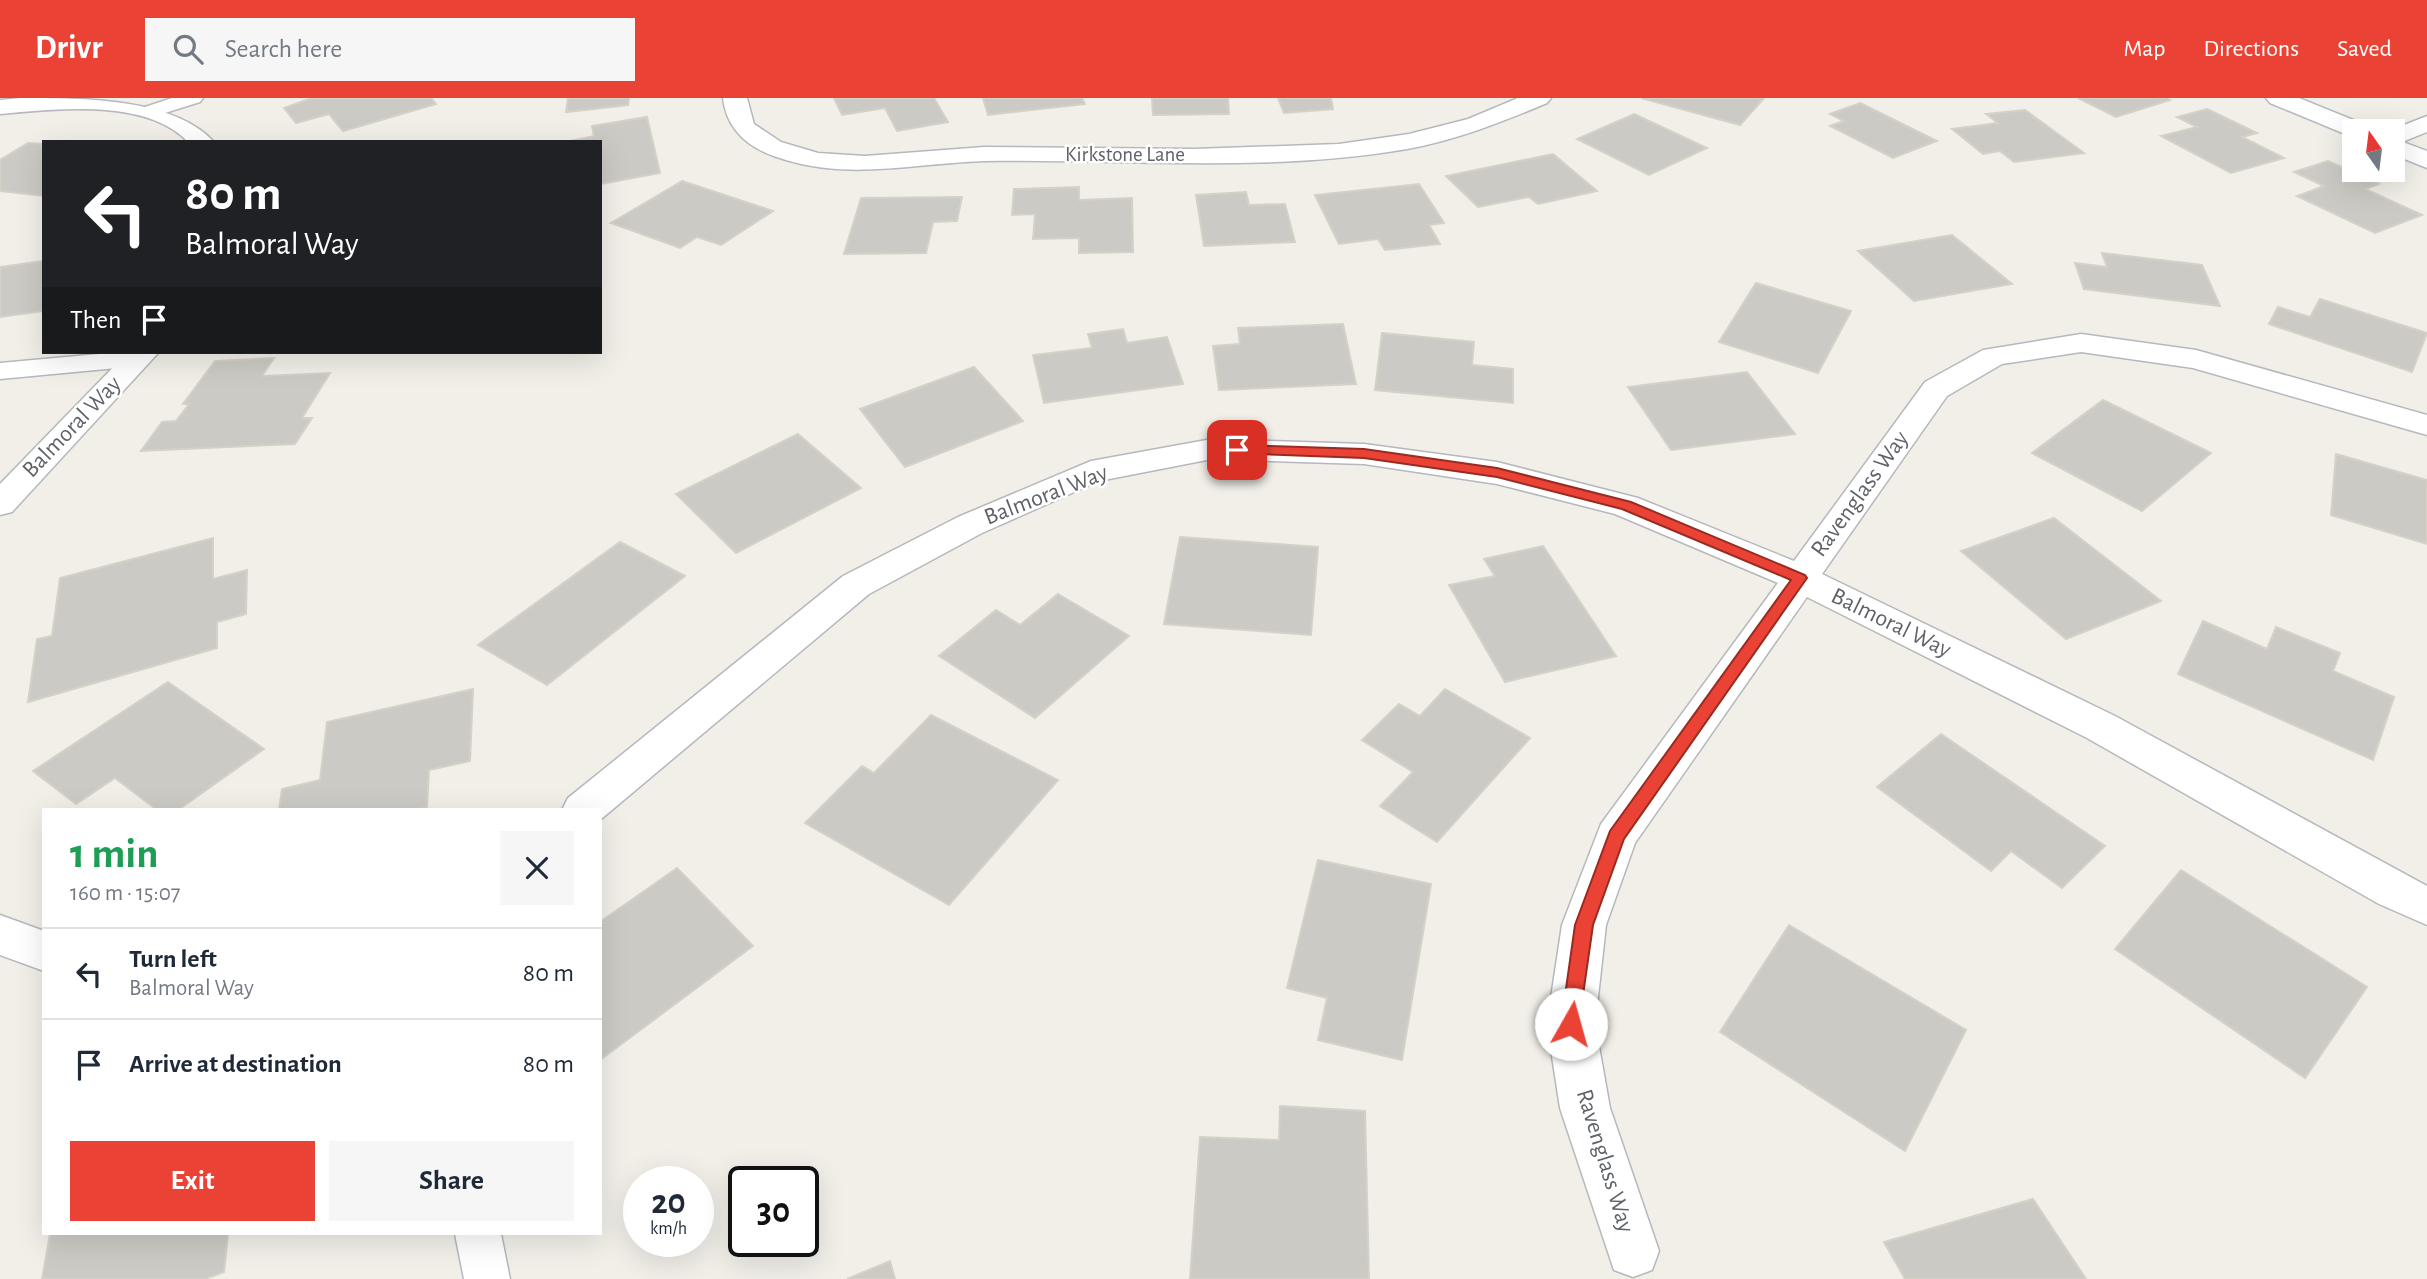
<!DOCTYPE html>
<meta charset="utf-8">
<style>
:root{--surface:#fff;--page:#f6f6f7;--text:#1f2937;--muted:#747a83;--line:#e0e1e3;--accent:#ea4335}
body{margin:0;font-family:"Alegreya Sans",sans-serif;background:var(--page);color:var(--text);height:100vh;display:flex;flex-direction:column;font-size:26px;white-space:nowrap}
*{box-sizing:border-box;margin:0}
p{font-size:23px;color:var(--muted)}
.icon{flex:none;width:38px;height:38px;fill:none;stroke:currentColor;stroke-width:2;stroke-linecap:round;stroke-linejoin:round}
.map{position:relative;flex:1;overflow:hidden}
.side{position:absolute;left:42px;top:710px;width:560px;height:427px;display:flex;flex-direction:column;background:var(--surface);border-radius:0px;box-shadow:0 7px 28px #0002}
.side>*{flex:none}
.banner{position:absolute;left:42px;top:42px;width:560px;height:214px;border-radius:0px;box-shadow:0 7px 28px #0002;background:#202124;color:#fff;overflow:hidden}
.needle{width:46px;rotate:346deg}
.tools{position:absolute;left:2342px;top:21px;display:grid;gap:14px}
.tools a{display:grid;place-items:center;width:63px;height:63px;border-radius:0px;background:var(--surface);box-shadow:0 7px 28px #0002;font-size:35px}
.speed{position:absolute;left:623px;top:1068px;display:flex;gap:14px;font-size:35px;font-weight:700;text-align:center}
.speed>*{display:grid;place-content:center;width:91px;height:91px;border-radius:50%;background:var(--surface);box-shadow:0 7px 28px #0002;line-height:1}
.speed small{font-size:18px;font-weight:400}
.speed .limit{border:4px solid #111;border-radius:10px;background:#fff;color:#111}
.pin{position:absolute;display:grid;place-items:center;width:60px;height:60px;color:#fff;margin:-30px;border-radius:14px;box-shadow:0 4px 10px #0006}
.me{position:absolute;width:77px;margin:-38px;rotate:7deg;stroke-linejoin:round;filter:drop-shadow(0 0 5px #0008)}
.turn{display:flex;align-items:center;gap:24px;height:147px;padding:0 28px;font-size:32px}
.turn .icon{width:91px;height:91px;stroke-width:2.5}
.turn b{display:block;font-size:49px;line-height:60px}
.then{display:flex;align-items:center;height:66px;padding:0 28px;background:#0003;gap:14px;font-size:26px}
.round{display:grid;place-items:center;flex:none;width:74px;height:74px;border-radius:0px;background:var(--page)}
.overview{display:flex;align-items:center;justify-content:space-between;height:119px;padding:0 28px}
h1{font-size:42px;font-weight:700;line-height:52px;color:#1e9e55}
.button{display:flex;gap:14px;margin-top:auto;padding:14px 28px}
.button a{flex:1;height:80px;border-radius:0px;background:var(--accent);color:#fff;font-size:28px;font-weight:700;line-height:80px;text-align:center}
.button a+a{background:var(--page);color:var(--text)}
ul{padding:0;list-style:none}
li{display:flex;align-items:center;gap:21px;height:91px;padding:0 28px;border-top:2px solid var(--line)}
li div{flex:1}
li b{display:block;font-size:26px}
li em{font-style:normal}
header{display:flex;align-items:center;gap:42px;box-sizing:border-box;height:98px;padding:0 35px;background:var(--accent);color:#fff}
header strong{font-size:33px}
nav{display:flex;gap:38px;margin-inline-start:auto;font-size:24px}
.search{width:490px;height:63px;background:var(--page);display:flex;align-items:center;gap:18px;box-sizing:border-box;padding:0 24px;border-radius:0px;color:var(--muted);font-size:26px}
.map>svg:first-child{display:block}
</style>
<header>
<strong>Drivr</strong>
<div class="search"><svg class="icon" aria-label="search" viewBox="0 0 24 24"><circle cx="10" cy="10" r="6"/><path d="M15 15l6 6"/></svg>Search here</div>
<nav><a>Map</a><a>Directions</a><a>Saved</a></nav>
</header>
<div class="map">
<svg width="2427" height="1181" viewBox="0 0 2427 1181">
<rect width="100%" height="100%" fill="#f1efe8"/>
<g fill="#cccac5" stroke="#d6d1c6" stroke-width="2">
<polygon points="312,0 431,0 436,6 343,33 329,16 296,25 284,10"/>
<polygon points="568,0 629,0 628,7 566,14"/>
<polygon points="834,0 934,0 948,24 897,33 885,10 842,17"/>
<polygon points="983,0 1082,0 1085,6 988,17"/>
<polygon points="1152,0 1228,0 1229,16 1153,17"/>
<polygon points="1278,0 1331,0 1333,11 1284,15"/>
<polygon points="1641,0 1764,0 1740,27"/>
<polygon points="2078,0 2166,0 2170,2 2116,19"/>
<polygon points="1860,5 1937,43 1893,60 1830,28 1844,23 1830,16"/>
<polygon points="2207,11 2257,35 2242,39 2284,60 2231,75 2161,38 2197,29 2177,19"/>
<polygon points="2025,12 2084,55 2014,64 2000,53 1983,56 1952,31 1998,25 1986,16"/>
<polygon points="1634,16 1707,50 1649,77 1577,41"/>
<polygon points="647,19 660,75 600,86 600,44 566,44 594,38 592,28"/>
<polygon points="28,45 44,46 44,98 0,93 0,62"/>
<polygon points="1553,56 1597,93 1538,106 1529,99 1478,109 1446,78"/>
<polygon points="2328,63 2379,86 2365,91 2422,117 2375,135 2297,98 2324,88 2294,74"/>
<polygon points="682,83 773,113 721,147 697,139 680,150 611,125"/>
<polygon points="1419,86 1444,125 1429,127 1440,146 1385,152 1378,141 1339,146 1315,97"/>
<polygon points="1079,89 1079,102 1132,100 1133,154 1079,155 1079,140 1033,141 1035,116 1012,117 1014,91"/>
<polygon points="1246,94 1249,107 1285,106 1295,144 1204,148 1196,97"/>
<polygon points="962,99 957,123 933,124 926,155 844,156 861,100"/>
<polygon points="1952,137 2012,186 1914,203 1858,153"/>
<polygon points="2102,155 2202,167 2220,208 2084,191 2075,165 2107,169"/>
<polygon points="44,163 44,213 0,219 0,169"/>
<polygon points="1756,185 1851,213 1818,275 1719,244"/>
<polygon points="2320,201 2427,235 2412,274 2269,226 2278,209 2310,219"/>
<polygon points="1343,226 1356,286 1219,292 1213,248 1240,246 1238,230"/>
<polygon points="1123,231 1127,245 1167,239 1183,286 1044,305 1033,257 1092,250 1088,236"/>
<polygon points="1382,235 1474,244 1472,267 1513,271 1513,305 1375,292"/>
<polygon points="274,260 262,278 330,275 302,320 312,320 295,346 141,353 162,324 176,323 189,306 183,306 215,263"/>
<polygon points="974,269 1023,323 905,369 860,311"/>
<polygon points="1747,274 1795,336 1671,352 1628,289"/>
<polygon points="2103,302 2211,355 2142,413 2032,355"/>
<polygon points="798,336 861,390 736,455 676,396"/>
<polygon points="2336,356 2427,382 2427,446 2331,417"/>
<polygon points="2054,420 2161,503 2066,541 1961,453"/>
<polygon points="1180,439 1318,449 1311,537 1164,526"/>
<polygon points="213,440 213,481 247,472 246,516 217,524 217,550 28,604 37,541 52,538 60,480"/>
<polygon points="620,444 685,478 547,587 478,547"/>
<polygon points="1543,448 1616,558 1505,584 1449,487 1495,478 1484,461"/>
<polygon points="1058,496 1129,538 1035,620 939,558 996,512 1020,527"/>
<polygon points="2203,523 2267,551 2276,529 2340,555 2333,573 2394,599 2373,662 2178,576"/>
<polygon points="168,584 264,651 178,712 157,712 115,680 76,706 33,673"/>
<polygon points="473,591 470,663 429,672 427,709 414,712 279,712 282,691 320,682 327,624"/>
<polygon points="1445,591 1530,640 1437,744 1380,708 1413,674 1362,642 1399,606 1420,618"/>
<polygon points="931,617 1058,682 949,807 805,725 862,668 874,675"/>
<polygon points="1941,636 2105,748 2062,790 2011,753 1991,773 1877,689"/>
<polygon points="1318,762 1431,786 1402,962 1318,942 1327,900 1287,890"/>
<polygon points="677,770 753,848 600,962 600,824"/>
<polygon points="2181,772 2367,889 2305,980 2115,851"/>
<polygon points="1789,827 1966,932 1905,1053 1720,934"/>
<polygon points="1280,1008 1365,1013 1369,1181 1190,1181 1200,1039 1279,1042"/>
<polygon points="2033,1101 2086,1181 1905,1181 1884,1144"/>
<polygon points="50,1136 228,1136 224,1174 205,1181 42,1181"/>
<polygon points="890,1163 895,1181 847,1181"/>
</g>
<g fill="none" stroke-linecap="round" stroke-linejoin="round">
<defs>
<g id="lane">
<polygon points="172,0 203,0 200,4 152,19 142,13 145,9"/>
<polygon points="121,254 144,254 151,260 147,266 138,268 0,281 0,265"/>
<polygon points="455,1136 501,1136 510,1181 464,1181"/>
</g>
<g id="street">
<path d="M21,0C83,0 174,0 214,44H188C147,0 56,11 0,16V2Z"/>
<path d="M723,0H747L754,26L781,44L818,55L865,58L984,49L1194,51L1339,46L1409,36L1468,21L1518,0H1551L1547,5C1502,24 1456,42 1407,51C1267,75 1126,61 985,63C917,65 852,82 786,62C753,53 727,35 723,0Z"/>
<polygon points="2427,18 2427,34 2392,48 2392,33 2389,33"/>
<polygon points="2081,236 2196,252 2427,317 2427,337 2193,270 2081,254 2002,266 1947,298 1822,476 2115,618 2427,788 2427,827 2379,806 2087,640 1807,499 1635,745 1606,827 1595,926 1610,1010 1659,1153 1652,1172 1633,1179 1614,1172 1560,1010 1547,926 1562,827 1601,726 1778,485 1615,416 1497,386 1364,366 1212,361 1099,383 982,435 869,496 600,722 600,712 562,712 568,700 843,478 958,419 1091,363 1212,341 1364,346 1497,364 1638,400 1794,463 1925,284 1983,252"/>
<polygon points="128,254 159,254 12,414 0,417 0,386"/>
<polygon points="0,817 44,833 44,873 0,857"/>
</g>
<g id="secondary">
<polygon points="2266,0 2299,0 2368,28 2371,33 2354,33 2354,39 2350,38 2270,5"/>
<polygon points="2392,40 2427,53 2427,70 2392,56"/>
</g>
</defs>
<use href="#lane" stroke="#b5b8bc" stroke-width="3"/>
<use href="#street" stroke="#b5b8bc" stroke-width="3"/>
<use href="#secondary" stroke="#b6babf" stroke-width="3"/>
<use href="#lane" fill="#fff" fill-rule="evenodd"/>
<use href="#street" fill="#fff" fill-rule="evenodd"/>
<use href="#secondary" fill="#fff" fill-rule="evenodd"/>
</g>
<polygon fill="#ea4335" stroke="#982c22" stroke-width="2" points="1237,347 1364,351 1497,370 1631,404 1805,477 1807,480 1624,741 1593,827 1578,932 1571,935 1564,932 1561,926 1575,827 1610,733 1791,482 1622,411 1497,379 1364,360 1233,355 1231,352"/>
<g text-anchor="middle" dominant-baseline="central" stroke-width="5" stroke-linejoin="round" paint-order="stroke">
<g font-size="21" fill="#5f6368" stroke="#fff">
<text x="1125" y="56">Kirkstone Lane</text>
</g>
<g font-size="24" fill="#5f6368" stroke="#fff">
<text transform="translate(72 329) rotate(-46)">Balmoral Way</text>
<text transform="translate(1860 396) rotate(-54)">Ravenglass Way</text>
<text transform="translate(1046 397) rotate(-21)">Balmoral Way</text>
<text transform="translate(1891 525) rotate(26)">Balmoral Way</text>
<text transform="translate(1605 1063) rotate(73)">Ravenglass Way</text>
</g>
</g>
</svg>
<div class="tools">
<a><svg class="needle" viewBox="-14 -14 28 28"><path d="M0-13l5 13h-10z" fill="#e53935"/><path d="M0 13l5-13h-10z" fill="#747a83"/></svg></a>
</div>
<div class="speed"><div>20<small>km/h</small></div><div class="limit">30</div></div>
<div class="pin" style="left:1237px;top:352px;background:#d93025"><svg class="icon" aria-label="arrive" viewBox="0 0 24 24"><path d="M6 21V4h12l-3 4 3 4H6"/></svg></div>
<svg class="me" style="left:1571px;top:926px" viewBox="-20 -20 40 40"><circle r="19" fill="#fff"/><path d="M0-13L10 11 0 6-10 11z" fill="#ea4335"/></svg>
<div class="banner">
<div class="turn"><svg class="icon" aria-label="left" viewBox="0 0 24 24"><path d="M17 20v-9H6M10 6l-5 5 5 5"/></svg><div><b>80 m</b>Balmoral Way</div></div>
<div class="then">Then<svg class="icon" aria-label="arrive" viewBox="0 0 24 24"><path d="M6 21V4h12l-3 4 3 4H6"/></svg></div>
</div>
<section class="side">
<div class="overview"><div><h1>1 min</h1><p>160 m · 15:07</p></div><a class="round"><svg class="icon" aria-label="close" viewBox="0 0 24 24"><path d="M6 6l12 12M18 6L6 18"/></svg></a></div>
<ul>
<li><svg class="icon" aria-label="left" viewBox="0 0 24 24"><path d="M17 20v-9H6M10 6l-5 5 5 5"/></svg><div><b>Turn left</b><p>Balmoral Way</p></div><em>80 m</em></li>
<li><svg class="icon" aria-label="arrive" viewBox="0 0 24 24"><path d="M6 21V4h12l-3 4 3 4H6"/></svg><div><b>Arrive at destination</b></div><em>80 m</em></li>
</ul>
<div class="button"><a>Exit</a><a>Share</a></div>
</section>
</div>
